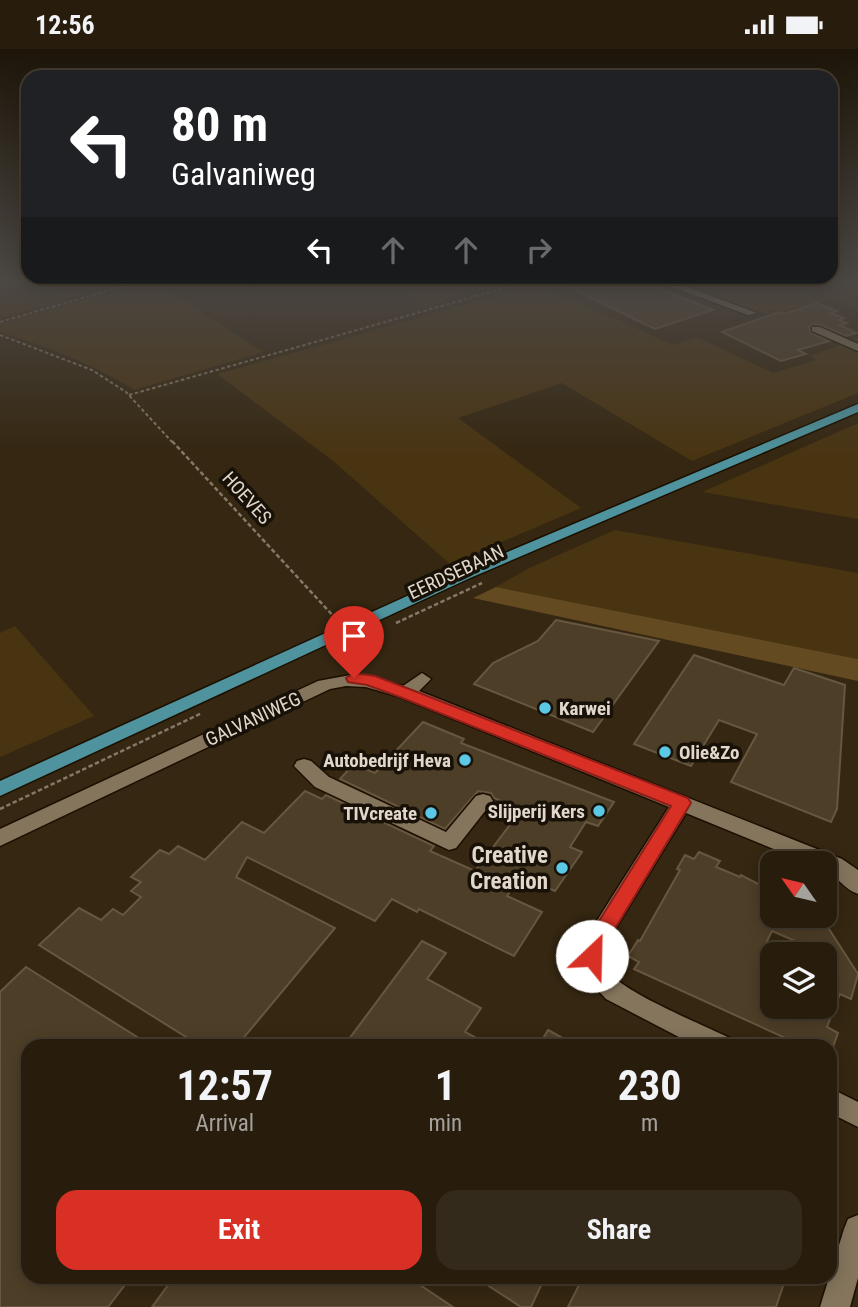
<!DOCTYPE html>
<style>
:root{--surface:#281d0d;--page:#342a1b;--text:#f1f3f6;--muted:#a5a29d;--line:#443b2e;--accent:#d93025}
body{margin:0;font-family:"Roboto Condensed",sans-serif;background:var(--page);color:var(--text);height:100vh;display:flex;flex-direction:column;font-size:26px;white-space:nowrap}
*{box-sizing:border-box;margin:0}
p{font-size:23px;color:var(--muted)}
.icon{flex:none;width:38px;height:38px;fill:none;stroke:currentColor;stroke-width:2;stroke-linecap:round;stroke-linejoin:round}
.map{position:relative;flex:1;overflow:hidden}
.side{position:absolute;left:21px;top:990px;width:816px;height:245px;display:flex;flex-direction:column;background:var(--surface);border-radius:21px;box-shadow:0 4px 18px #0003,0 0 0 2px var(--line)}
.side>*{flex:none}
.top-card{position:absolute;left:21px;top:21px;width:817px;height:214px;border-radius:21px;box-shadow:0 4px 18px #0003,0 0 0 2px var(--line);background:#202124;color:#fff;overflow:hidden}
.needle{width:46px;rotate:304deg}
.fabs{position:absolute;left:760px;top:802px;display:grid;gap:14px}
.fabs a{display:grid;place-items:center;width:77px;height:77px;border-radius:14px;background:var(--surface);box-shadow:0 4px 18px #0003,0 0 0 2px var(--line);font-size:35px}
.pin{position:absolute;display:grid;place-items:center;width:60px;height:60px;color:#fff;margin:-72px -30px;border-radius:50% 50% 50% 0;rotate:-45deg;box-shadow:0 0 7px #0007}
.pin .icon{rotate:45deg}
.me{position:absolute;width:77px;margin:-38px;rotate:24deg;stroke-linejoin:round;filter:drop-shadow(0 0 5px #0008)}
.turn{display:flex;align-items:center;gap:24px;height:147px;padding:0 35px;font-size:32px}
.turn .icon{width:91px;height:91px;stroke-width:2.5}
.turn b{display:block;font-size:49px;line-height:60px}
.lanes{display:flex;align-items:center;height:66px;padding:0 35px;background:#0003;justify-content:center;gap:35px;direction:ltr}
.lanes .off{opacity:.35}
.eta{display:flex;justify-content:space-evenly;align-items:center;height:119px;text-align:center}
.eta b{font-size:42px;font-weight:700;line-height:49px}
.cta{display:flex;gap:14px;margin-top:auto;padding:14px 35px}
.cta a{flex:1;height:80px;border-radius:21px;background:var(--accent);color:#fff;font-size:28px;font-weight:700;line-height:80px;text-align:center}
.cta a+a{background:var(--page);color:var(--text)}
.status{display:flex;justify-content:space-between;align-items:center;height:49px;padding:0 35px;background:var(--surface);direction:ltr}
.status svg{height:19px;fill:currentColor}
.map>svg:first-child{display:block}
</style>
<div class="status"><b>12:56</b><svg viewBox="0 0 49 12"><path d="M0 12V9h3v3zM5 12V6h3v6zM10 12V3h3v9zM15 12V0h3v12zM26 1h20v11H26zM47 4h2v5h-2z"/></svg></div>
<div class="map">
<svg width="858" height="1258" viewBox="0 0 858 1258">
<rect width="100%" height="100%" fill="#352711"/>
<g fill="#493412">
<polygon points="0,230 138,230 0,269"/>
<path d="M155,230H204L166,241L264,303L134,341C92,314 47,298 0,283V275Z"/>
<polygon points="375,230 516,230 426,257"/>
<polygon points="732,230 858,230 858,261 832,250 785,261 755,263 707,246"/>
<polygon points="533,233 673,296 697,288 773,324 816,311 810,307 858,289 858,344 692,412 562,334 458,369 581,459 450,515 332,411 217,325 440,263"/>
<polygon points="858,374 858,470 702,443 854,376"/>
<polygon points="615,481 858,524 858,610 496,538 529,519"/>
<polygon points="15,577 94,667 0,708 0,584"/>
</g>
<polygon fill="#644a21" points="496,538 858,610 858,632 473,549"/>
<g fill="#4d3e27" stroke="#675740" stroke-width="2" fill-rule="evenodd">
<polygon points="584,230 649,230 663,237 658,239 713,261 655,280 564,236"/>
<polygon points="817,254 837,262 831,264 844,269 839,271 847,274 840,276 856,284 846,287 821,276 812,275 809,278 811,284 829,292 798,301 806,305 781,312 722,283 779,263 784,265"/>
<polygon points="556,571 659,592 593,683 474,635 493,614 538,592"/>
<polygon points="694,606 784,636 794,619 845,636 837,760 831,773 731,733 757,685 719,671 691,717 634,695"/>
<polygon points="423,673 464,690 461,694 614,753 598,777 586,773 570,798 582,803 555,842 521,827 507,847 542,863 514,907 419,860 417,863 392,850 375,872 247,808 236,828 335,879 236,998 202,998 39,896 79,859 101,871 113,860 123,866 141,848 131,842 141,833 131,828 160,801 169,805 178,797 205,811 242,773 264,784 305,742 322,750 326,746 434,797 430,802 475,822 521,761 494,749 491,744 478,742 445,780 340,730 354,715 375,724"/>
<path d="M699,803L720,812L716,818L740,828L741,826L772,842V866H820L858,925L851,950L840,945L827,978L838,984L833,998H789L792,992L634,920L639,913L628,907L638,891L640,892L680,821L677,820L685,806L694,810ZM772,882L800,894L796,905H824V957H772V914L759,908Z"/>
<polygon points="422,892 446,904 427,930 481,959 465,983 493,998 343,998"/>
<polygon points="26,918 153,998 28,998 28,1228 131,1228 108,1258 0,1258 0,943"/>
<polygon points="548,981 579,998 538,998"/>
<polygon points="174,1228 408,1228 453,1258 152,1258"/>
<polygon points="475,1228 545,1228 531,1258 521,1258"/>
<polygon points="583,1228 786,1228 776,1258 568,1258"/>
</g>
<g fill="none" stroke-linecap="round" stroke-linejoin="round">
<defs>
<g id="minor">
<polygon points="528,230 540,230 532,234"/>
<polygon points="651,230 666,230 757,264 748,266"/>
<polygon points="812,278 820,278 858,295 858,302 812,282"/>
<path d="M422,624L431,630L419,642L842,810L858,821V845C845,841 837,827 824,820V814H808L686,764L605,897C604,907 604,916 610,924C625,944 705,977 732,990L735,998H698L606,950L592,935L583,917V896L586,889L669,758L400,648L366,638L346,637L330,640L0,797V780L318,632L356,625L403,637Z"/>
<polygon points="304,710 311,712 329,728 446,783 476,747 483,745 490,747 493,752 456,799 449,801 315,738 294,717 297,712"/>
<polygon points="830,1039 858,1053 858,1078 830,1064"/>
<polygon points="858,1166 858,1229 850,1258 820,1258 844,1180 848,1170"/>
</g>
<polygon id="major" points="858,355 858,363 470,529 0,747 0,732 460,523"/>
</defs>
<use href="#minor" stroke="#1c0f00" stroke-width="3"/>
<use href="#major" stroke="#1c0f00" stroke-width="3"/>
<g stroke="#847866" stroke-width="2" stroke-dasharray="3.5 2.5" stroke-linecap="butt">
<polyline points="0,273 148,230"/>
<polyline points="0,286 92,321 126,343 173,394"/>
<polyline points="129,346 522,234"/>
</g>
<g stroke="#847866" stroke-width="2.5" stroke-dasharray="4.5 2.5" stroke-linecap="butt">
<polyline points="172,392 336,570"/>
<polyline points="396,574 482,534"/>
<polyline points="0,760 202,664"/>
</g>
<use href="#minor" fill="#85755d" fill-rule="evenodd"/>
<use href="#major" fill="#4e939d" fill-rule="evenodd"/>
</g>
<linearGradient id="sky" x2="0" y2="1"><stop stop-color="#1d1509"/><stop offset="0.57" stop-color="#4b4743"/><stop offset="1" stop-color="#4b4743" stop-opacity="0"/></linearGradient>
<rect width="858" height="406" fill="url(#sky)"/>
<polygon fill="#d93025" stroke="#8d1f18" stroke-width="2" points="354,624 375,627 412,641 688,749 691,754 604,898 600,914 592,916 585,914 582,907 584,896 671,757 400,648 367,636 348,633 346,629"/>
<g fill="#5bc8e6" stroke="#181108" stroke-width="2.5">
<circle cx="545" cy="659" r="7"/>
<circle cx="665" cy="703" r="7"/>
<circle cx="465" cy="711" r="7"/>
<circle cx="599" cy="762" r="7"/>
<circle cx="431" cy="764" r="7"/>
<circle cx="562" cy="819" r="7"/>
</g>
<g text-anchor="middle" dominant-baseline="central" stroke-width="7" stroke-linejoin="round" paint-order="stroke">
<g font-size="19" fill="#e1d8cb" stroke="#181108">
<text transform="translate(247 449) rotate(48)">HOEVES</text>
<text transform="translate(456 523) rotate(-25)">EERDSEBAAN</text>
<text transform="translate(253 670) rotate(-25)">GALVANIWEG</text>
</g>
<g font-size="19" font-weight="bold" fill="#e1d8cb" stroke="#181108" text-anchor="end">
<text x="559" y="659" text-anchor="start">Karwei</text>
<text x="679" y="703" text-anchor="start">Olie&amp;Zo</text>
<text x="451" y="711">Autobedrijf Heva</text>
<text x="585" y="762">Slijperij Kers</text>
<text x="417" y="764">TIVcreate</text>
</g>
<g font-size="23" font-weight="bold" fill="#e1d8cb" stroke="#181108" text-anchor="end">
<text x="548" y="806">Creative<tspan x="548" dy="26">Creation</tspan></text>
</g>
</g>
</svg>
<div class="fabs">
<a><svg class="needle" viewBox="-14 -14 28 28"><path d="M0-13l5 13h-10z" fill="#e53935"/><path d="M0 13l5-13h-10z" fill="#a5a29d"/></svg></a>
<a><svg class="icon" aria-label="layers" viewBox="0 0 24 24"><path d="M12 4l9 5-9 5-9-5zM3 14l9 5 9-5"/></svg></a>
</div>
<div class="pin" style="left:354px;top:629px;background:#d93025"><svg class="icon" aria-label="arrive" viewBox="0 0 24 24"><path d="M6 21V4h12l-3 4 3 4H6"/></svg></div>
<svg class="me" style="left:592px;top:907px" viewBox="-20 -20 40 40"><circle r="19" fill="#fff"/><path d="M0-13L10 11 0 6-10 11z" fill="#d93025"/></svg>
<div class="top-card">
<div class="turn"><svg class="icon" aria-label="left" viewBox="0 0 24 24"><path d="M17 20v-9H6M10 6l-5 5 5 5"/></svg><div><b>80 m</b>Galvaniweg</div></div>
<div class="lanes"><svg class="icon" aria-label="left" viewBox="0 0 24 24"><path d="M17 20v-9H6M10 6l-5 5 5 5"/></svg><svg class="icon off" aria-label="ahead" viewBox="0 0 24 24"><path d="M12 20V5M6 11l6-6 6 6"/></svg><svg class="icon off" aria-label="ahead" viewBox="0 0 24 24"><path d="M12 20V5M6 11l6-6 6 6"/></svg><svg class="icon off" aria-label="right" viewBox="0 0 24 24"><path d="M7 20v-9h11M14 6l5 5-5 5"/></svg></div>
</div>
<section class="side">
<div class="eta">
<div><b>12:57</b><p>Arrival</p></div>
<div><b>1</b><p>min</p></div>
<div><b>230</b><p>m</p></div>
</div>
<div class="cta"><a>Exit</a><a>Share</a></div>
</section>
</div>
